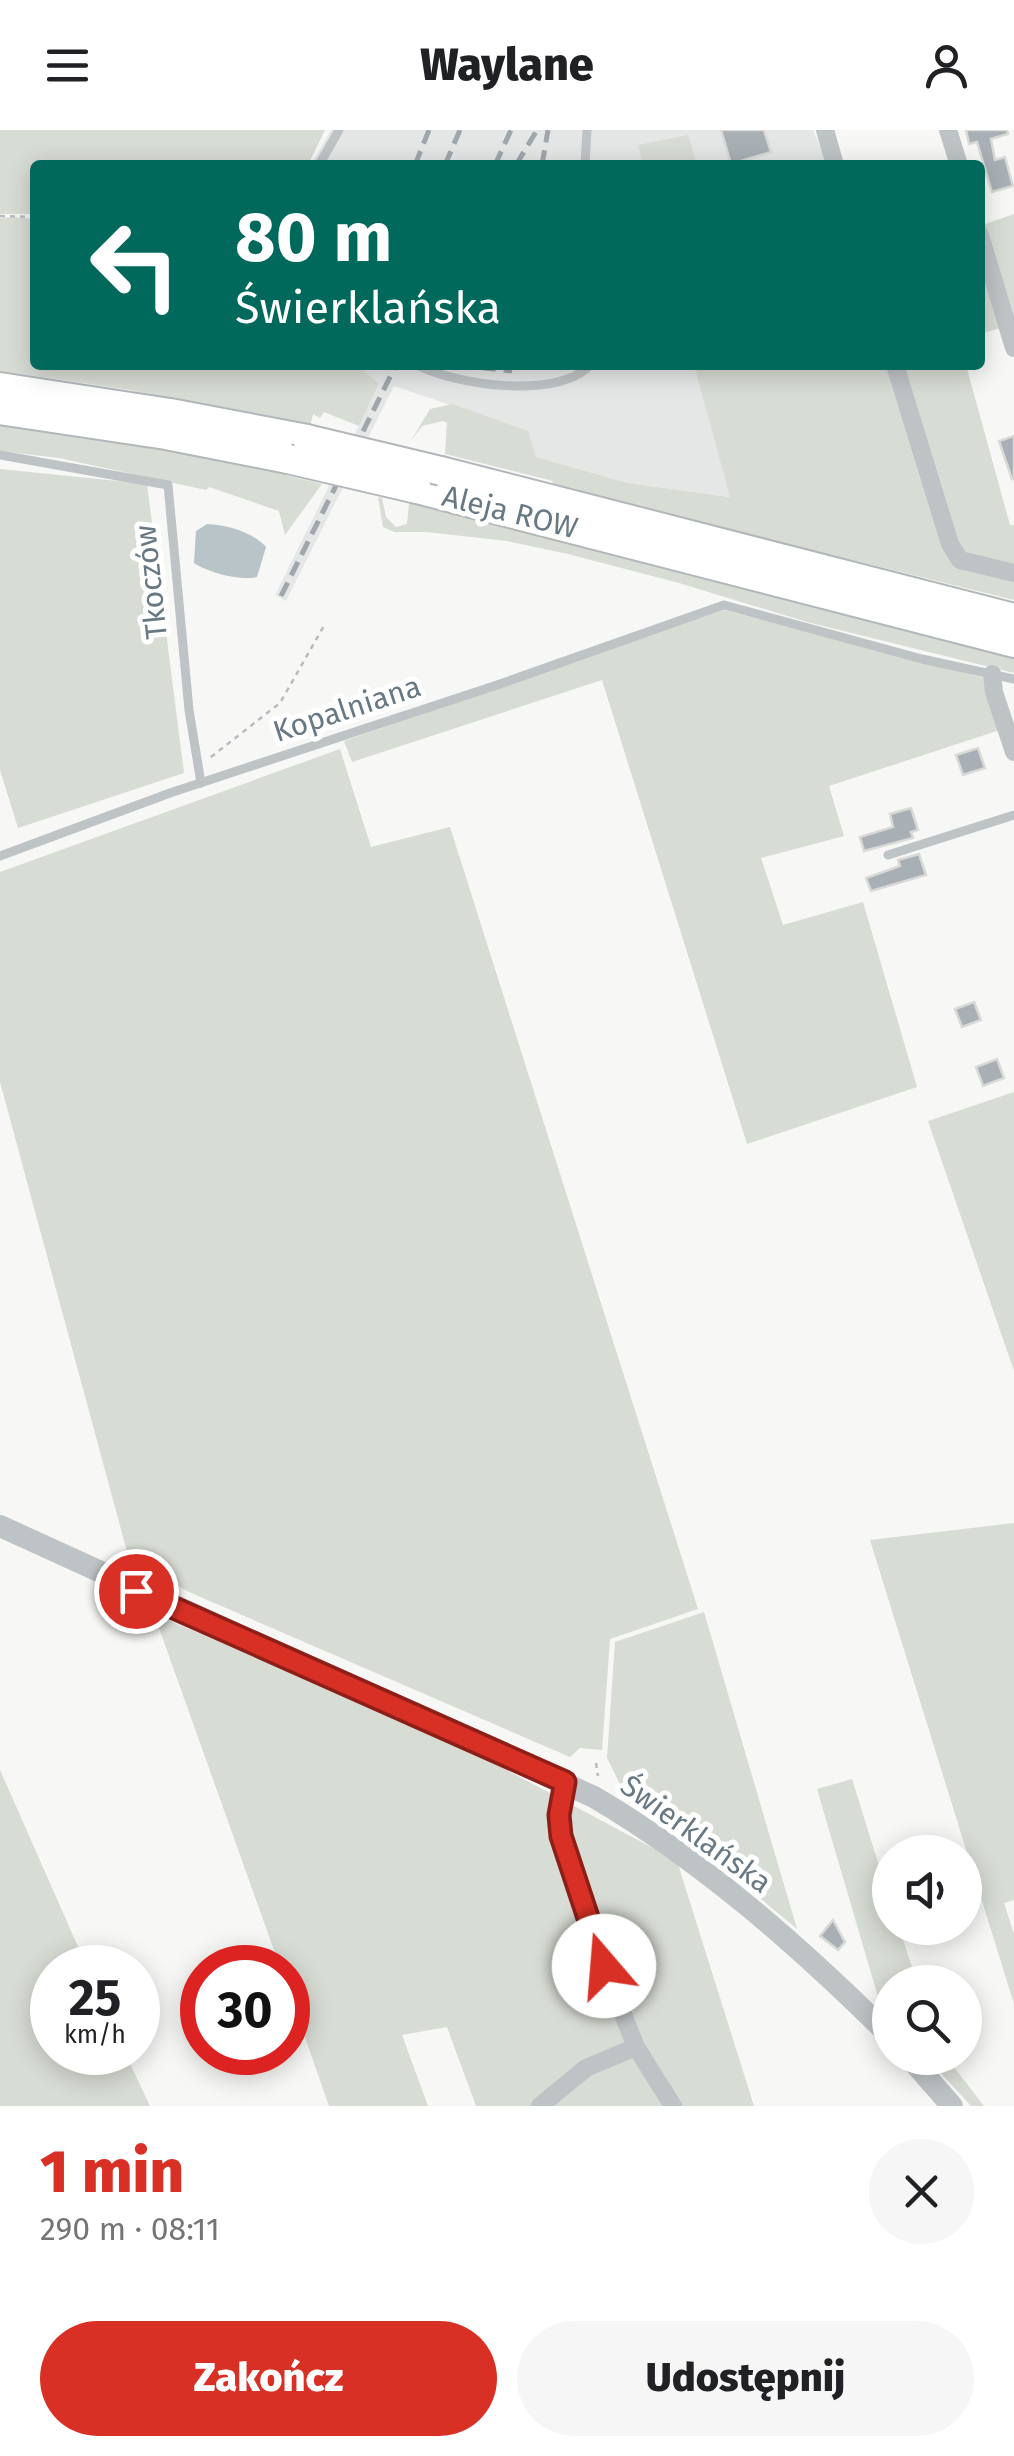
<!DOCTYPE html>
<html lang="pl">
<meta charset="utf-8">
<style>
:root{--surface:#fff;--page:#f6f6f6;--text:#202124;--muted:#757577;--accent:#d93025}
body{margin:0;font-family:"Fira Sans",sans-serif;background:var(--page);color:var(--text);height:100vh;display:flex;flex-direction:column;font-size:38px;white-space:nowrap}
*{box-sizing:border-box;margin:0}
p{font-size:32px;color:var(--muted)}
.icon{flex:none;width:55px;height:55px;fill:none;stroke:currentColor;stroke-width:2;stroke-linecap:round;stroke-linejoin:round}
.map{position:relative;height:1976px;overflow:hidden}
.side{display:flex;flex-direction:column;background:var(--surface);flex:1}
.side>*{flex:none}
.hud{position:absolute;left:30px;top:30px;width:955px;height:210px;border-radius:10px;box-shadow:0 5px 25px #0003;background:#00695c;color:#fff;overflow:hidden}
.tools{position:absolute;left:872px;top:1705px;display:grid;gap:20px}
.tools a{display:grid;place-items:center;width:110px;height:110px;border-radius:50%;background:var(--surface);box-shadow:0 5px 25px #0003;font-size:50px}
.speed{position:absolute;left:30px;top:1815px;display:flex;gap:20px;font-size:50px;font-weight:700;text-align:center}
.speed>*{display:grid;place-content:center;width:130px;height:130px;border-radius:50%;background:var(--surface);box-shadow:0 5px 25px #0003;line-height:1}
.speed small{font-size:25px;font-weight:400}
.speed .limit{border:15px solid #d22;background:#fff;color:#111}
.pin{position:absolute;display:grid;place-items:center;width:85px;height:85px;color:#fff;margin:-42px;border:5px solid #fff;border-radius:50%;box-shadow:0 2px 10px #0007}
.me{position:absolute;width:110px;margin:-55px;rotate:342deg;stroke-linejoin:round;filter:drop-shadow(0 0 8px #0008)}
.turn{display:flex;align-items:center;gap:35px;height:210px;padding:0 40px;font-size:45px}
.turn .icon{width:130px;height:130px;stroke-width:2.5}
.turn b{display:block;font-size:70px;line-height:85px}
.round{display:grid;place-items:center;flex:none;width:105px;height:105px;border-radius:52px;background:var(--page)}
.summary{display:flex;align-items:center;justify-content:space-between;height:170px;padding:0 40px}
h1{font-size:60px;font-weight:800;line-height:75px;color:var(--accent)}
.action{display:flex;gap:20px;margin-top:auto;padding:20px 40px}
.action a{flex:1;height:115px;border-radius:60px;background:var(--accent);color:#fff;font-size:40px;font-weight:800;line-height:115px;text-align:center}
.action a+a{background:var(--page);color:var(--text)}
header{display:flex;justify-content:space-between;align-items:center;height:130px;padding:0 40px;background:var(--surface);font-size:45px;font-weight:800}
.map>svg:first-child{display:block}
</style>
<header><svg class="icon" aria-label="menu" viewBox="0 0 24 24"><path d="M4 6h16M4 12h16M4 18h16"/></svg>Waylane<svg class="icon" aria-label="person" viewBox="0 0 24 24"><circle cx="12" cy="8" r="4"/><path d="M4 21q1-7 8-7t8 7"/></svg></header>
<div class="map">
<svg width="1014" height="1976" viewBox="0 0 1014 1976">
<rect width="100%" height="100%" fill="#f7f7f5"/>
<g fill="#e5e6e6">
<polygon points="331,0 813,0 828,35 697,35 688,6 639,15 643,35 311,35"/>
<polygon points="357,235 694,235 731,367 628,353 536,327 527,301 394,256 286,471 275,465 379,255"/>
</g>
<g fill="#d7dcd4">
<polygon points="0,0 325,0 308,35 35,35 35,84 0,84"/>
<polygon points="688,5 697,35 643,35 638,15"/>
<polygon points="1014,84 1014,194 980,204 980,96"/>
<polygon points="13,87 35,89 35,235 144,235 150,238 155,235 357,235 379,254 359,296 324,282 320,288 313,284 310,297 130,260 0,241 0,88"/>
<polygon points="694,235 966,235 1010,395 1014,395 1014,470 552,356 553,351 445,324 447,293 443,291 422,296 410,312 430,279 452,274 528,301 536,327 628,353 730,367"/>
<polygon points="0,295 59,301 285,342 285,345 322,354 285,405 279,381 209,357 206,360 59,328 0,321"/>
<polygon points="0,339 147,354 184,643 18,698 0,640"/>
<polygon points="378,367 382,368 386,387 396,397 407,394 409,374 414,371 1014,523 1014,543 807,492 679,453 568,424 507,411 427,402 394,402 383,397"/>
<polygon points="724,480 984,548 1000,600 829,656 844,706 761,728 783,795 863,772 917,957 747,1014 602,550 352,632 344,611"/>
<polygon points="340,619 371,717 450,697 698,1479 610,1509 602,1620 580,1618 570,1627 189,1462 129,1429 0,952 0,742"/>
<polygon points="1014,962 1014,1241 928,991"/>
<polygon points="1014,1393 1014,1770 1004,1773 1014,1804 1014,1874 870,1410"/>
<polygon points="704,1482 797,1799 695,1714 630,1674 607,1628 615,1512"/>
<polygon points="154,1484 458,1614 677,1731 754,1976 476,1976 447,1897 402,1905 428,1976 329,1976 288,1859 288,1838 280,1837"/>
<polygon points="0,1640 87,1837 52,1838 52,1922 125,1923 150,1976 0,1976"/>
<polygon points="852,1649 890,1771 890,1798 899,1798 917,1852 890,1852 890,1887 881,1877 817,1659"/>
<polygon points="927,1928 947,1928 984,1976 971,1976"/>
</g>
<path fill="#b8c4c8" d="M207,394C227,395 253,402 266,417L257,447C240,451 209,443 194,433L196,401Z"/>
<g fill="#a8b0b5" stroke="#d9d9d7" stroke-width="2.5">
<polygon points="721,0 764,0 771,22 731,34"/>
<polygon points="966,0 1007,0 1008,4 991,9 995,30 1005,27 1013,56 992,62 977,12 969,14"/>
<polygon points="1014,306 1014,348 1012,349 999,311"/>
<polygon points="978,618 985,638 963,645 956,625"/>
<polygon points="911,678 918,700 911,702 913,708 864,721 860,707 893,697 890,684"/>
<polygon points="919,724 926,745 871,761 866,748 900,736 898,730"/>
<polygon points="974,872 981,890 962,897 955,879"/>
<polygon points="997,929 1004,948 983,956 976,937"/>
<polygon points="833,1790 845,1812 838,1820 820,1806"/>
</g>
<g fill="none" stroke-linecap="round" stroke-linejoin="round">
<defs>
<g id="primary">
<polyline points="0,257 170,283 307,309"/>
<polyline points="0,280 166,305 288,329"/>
<polyline points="441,341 1014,488"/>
<polyline points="417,359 1014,513"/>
</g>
</defs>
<use href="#primary" stroke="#b2b7bb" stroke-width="32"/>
<g stroke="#b9bcbe" stroke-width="2.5" stroke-dasharray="5 5" stroke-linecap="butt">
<polyline points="0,86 35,87"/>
<polyline points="147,235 147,236"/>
<polyline points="211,627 280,573 325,494"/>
<polyline points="596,1633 598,1646"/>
</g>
<g stroke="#bec3c6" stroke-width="9">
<polyline points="319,35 339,0"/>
<polyline points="585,35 587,0"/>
<path d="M417,235C456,255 558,270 590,235"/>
<polyline points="0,325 168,355 189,580 201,653"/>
<polyline points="888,725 1014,685"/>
<polyline points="0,726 170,663 497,555 724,475 922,529 1014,549"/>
</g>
<g stroke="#bec3c6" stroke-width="18">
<polyline points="825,0 835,35"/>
<polyline points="948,0 959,35"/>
<polyline points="980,105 1014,218"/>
<polyline points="895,235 950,414 960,430 1014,443"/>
<polyline points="992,544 994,562 1014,622"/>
<polyline points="565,1652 559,1685 566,1722 604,1836 636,1917 673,1976"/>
<polyline points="540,1976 586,1938 636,1917"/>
</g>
<g stroke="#bec3c6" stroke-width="22">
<path d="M0,1396L594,1667C704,1732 799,1816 890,1906"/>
<polyline points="910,1928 952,1976"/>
</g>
<use href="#primary" stroke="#fff" stroke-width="28"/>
<g stroke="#a0a7ac" stroke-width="5" stroke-dasharray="15 8" stroke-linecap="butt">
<polyline points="415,35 429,0"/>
<polyline points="445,35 460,0"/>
<polyline points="495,35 511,0"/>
<polyline points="516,35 537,0"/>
<polyline points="542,35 548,0"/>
<polyline points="458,235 512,241"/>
<polyline points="281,466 396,235"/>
</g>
<defs>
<g id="primary-bridge">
<polyline points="307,309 441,341"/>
<polyline points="288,329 417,359"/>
</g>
</defs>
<use href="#primary-bridge" stroke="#b2b7bb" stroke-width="32" stroke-linecap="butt"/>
<use href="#primary-bridge" stroke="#fff" stroke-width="28"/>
</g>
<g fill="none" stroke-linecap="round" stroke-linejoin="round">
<defs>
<polyline id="route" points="136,1461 565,1652 559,1685 561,1706 604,1836"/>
</defs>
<use href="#route" stroke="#8d1f18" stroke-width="25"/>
<use href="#route" stroke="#d93025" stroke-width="18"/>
</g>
<g text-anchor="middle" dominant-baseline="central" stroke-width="10" stroke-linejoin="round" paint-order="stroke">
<g font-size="30" fill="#687984" stroke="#fff">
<text transform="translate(510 382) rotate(14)">Aleja ROW</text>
<text transform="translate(151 452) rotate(-96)">Tkoczów</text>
<text transform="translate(347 579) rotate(-18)">Kopalniana</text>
<text transform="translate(696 1704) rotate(36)">Świerklańska</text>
</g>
</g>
</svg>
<div class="tools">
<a><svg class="icon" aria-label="sound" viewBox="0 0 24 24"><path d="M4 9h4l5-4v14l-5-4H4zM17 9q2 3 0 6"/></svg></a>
<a><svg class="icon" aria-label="search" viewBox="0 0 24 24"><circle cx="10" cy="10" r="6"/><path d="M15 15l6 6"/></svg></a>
</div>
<div class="speed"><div>25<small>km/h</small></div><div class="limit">30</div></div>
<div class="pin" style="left:136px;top:1461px;background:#d93025"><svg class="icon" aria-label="arrive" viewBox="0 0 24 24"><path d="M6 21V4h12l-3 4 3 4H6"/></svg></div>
<svg class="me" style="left:604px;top:1836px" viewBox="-20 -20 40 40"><circle r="19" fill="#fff"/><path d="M0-13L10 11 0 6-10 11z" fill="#d93025"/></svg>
<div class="hud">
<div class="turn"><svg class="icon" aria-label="left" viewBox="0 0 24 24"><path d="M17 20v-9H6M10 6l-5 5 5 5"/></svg><div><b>80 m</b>Świerklańska</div></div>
</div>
</div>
<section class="side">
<div class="summary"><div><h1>1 min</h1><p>290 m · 08:11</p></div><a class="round"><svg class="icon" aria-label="close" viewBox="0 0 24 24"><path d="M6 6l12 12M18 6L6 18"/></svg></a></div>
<div class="action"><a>Zakończ</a><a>Udostępnij</a></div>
</section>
